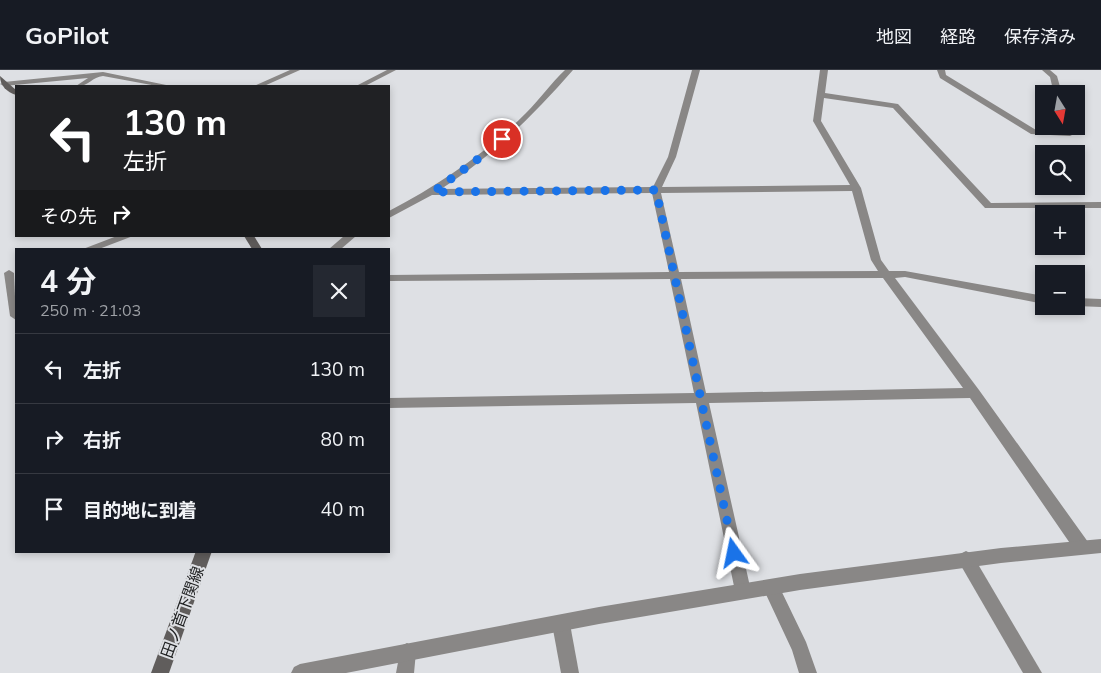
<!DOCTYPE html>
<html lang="ja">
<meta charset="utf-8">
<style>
:root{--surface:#171b24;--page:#242831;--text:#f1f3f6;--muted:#9ea1a6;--line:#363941}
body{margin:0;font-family:Mulish,"Noto Sans JP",sans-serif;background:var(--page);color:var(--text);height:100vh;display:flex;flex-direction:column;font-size:19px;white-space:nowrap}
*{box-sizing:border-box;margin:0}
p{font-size:16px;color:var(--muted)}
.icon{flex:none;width:28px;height:28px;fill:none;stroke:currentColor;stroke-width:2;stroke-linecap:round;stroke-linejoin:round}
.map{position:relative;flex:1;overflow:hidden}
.side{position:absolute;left:15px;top:178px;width:375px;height:305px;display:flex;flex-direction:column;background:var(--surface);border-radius:0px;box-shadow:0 2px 8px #0003}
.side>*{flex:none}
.banner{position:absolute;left:15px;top:15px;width:375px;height:152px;border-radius:0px;box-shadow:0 2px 8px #0003;background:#202124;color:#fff;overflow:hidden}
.needle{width:32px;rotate:169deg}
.controls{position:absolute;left:1035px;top:15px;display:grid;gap:10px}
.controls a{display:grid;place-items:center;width:50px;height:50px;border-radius:0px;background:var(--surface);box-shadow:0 2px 8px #0003;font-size:25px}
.pin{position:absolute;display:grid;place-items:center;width:42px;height:42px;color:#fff;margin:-21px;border:2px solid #fff;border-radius:50%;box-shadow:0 1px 5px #0007}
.me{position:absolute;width:55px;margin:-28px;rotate:348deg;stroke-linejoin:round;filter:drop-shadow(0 0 4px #0008)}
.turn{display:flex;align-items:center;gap:18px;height:105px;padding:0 25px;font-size:22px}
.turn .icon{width:65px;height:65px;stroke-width:2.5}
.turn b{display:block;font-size:35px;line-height:42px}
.then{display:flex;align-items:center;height:48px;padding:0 25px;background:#0003;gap:10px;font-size:19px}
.round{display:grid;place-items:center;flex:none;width:52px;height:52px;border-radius:0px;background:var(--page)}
.summary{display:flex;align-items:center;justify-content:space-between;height:85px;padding:0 25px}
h1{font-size:30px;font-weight:700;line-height:38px}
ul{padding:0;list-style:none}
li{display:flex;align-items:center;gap:15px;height:70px;padding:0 25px;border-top:1px solid var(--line)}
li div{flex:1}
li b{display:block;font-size:19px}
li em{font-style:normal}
header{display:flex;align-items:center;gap:30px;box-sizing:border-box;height:70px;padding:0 25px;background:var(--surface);border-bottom:1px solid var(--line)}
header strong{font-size:24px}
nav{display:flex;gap:28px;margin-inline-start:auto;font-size:18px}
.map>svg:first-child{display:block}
</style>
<header>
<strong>GoPilot</strong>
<nav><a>地図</a><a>経路</a><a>保存済み</a></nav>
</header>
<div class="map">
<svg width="1101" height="603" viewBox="0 0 1101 603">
<rect width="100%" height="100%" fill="#dee0e4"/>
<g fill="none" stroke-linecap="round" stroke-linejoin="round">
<g fill="#898786" fill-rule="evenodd">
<polygon points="290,0 300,0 264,16 254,16"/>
<polygon points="387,0 396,0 365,16 356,16"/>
<path d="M565,0H573C534,45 491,87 441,119L653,117L668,87L692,0H700L676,87L662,117L850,115L813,51L820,0H828L825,23L898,34L991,133L1101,132V138H985L893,38L824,28L821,51L861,118L881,190L889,201H905L1044,226V234L905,207L895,208L979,320L1088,472L1090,477L1088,482L1082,484L1076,482L970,328L709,333L751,521L749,527L743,529L737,527L735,521L696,333L389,338V328L694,323L670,209L389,211V205L669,202L652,123L432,125L389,148V141C439,115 486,83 526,43C540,29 551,13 565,0ZM852,121L871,190L878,201L679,202L661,123ZM883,208L963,318L706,323L681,209Z"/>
<polygon points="937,0 945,0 946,5 1036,60 1065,61 1064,56 1072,56 1074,64 1070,66 1031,64 940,8"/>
<polygon points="1042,0 1050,0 1057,6 1062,24 1054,24 1050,7"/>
<path d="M103,2L171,16H157L103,6C92,7 88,17 76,16L88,8L4,16L0,14L4,12Z"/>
<polygon points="117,166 133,166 99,179 83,179"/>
<polygon points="344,166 356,166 341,179 329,179"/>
<polygon points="9,200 14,203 16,250 10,246 4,203"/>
<polygon points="1076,228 1101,229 1101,237 1076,236"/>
<polygon points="966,481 972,484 1042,603 1023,603 960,494 958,489 960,484"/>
<polygon points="771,510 777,512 806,572 817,603 799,603 792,580 763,518 765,512"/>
<polygon points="561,545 567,548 570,554 579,603 561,603 552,554 555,548"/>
<polygon points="407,573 413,576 416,582 414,603 396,603 401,576"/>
</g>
<polygon fill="#898786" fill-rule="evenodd" points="1101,469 1101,483 1001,493 800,520 599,554 346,603 291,603 294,597 300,594 599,537 800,504 1001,478"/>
<g fill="#605d5c" fill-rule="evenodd">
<path d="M0,6L16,20V25C7,22 0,16 0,6Z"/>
<polygon points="244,166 254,166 262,179 252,179"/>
<polygon points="196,481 212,481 169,603 151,603"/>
</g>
</g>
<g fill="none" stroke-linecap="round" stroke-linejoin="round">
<polyline stroke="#1a73e8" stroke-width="9" stroke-dasharray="0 16.2" points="502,69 489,81 433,122 656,120 734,483"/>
</g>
<g text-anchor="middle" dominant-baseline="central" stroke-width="4" stroke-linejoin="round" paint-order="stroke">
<g font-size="16" fill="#1f2021" stroke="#dee0e4">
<text transform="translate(182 542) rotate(-70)">田ノ首下関線</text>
</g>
</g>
</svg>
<div class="controls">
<a><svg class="needle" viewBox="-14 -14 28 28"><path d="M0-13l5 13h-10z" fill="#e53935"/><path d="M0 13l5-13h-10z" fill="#9ea1a6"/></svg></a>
<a><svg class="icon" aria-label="search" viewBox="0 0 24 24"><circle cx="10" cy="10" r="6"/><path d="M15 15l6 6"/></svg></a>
<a>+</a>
<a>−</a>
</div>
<div class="pin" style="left:502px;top:69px;background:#d93025"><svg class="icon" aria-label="arrive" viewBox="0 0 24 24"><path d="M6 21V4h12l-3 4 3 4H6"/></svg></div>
<svg class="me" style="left:734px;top:483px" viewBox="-20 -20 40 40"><path d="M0-17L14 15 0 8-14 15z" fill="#1a73e8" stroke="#fff" stroke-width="4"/></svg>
<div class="banner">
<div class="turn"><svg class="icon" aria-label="left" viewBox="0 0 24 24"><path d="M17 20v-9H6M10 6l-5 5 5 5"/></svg><div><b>130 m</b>左折</div></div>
<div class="then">その先<svg class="icon" aria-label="right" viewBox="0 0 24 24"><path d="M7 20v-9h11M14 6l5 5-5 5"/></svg></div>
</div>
<section class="side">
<div class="summary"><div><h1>4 分</h1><p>250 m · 21:03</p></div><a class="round"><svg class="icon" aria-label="close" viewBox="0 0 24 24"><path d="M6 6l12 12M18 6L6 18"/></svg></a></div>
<ul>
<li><svg class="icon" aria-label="left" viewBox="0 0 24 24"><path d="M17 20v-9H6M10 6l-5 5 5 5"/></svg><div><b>左折</b></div><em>130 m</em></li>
<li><svg class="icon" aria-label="right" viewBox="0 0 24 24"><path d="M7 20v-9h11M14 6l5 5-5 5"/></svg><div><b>右折</b></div><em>80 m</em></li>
<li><svg class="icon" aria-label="arrive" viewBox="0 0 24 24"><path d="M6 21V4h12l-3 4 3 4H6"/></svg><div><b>目的地に到着</b></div><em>40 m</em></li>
</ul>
</section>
</div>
